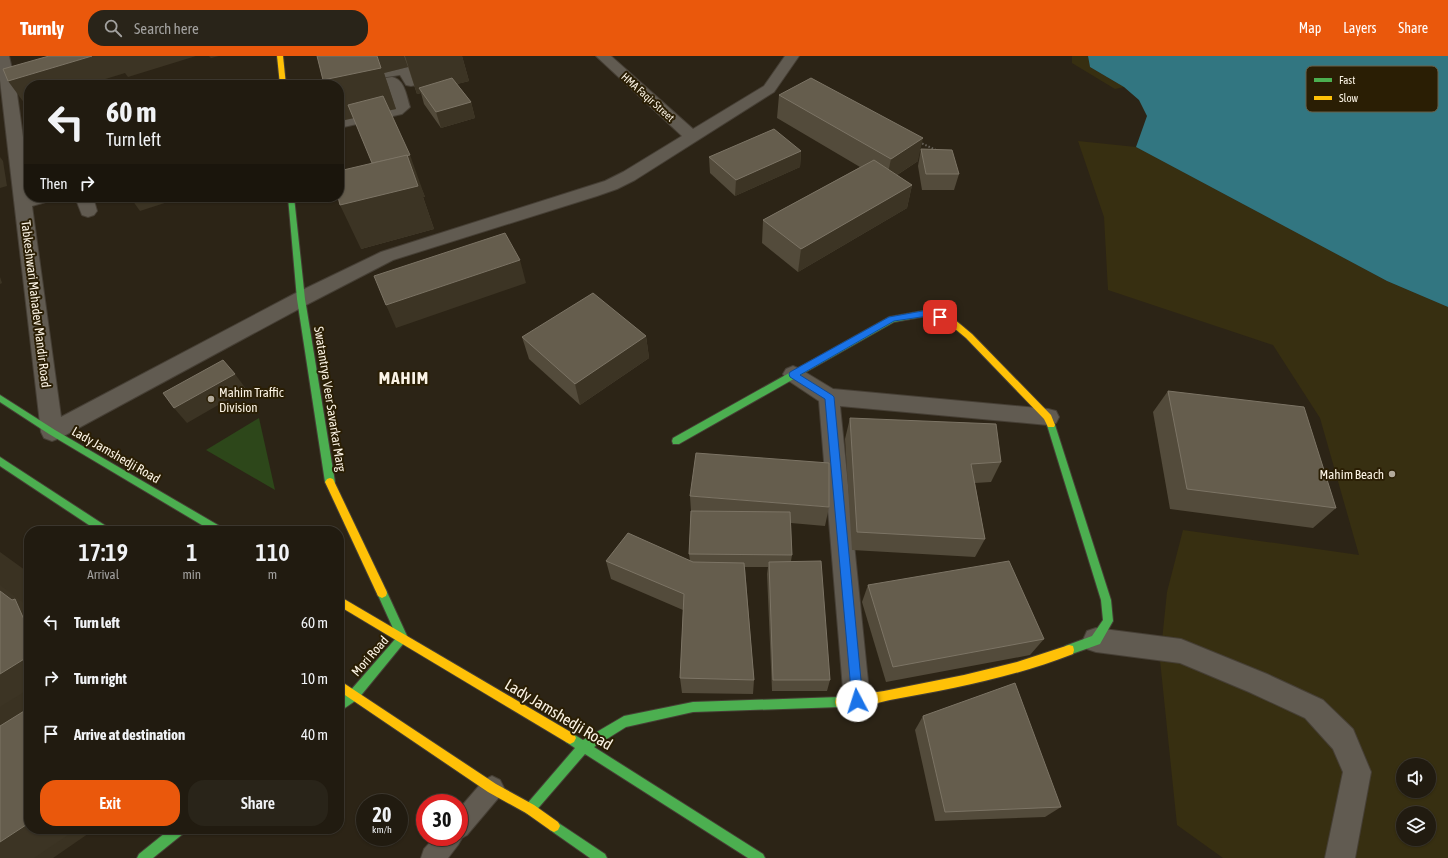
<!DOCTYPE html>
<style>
:root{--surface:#211b10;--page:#292419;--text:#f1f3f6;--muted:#a2a19f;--line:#3e3930;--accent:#ea580c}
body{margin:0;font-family:"Asap Condensed",sans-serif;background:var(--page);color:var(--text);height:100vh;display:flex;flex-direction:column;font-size:15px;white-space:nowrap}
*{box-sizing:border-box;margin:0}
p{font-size:13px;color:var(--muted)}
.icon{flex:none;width:22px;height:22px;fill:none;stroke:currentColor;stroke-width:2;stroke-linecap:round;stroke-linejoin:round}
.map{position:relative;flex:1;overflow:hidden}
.panel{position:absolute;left:24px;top:470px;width:320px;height:308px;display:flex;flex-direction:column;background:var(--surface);border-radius:16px;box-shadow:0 1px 3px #0004,0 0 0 1px var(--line)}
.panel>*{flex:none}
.hud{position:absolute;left:24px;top:24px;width:320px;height:122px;border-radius:16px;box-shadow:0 1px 3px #0004,0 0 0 1px var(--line);background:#211b10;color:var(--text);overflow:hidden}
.buttons{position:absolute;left:1396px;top:702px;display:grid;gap:8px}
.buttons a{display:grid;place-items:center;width:40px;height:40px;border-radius:50%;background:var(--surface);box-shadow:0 1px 3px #0004,0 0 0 1px var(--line);font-size:20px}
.speed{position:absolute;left:356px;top:738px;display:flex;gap:8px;font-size:20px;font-weight:700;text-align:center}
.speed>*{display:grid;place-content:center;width:52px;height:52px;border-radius:50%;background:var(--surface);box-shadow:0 1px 3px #0004,0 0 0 1px var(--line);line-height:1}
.speed small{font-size:10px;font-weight:400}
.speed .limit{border:6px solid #d22;background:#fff;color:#111}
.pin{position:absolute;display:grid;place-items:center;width:34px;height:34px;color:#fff;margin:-17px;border-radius:8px;box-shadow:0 2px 6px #0006}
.me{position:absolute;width:44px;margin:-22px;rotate:355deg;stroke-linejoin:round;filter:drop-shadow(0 0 3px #0008)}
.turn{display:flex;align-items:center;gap:14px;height:84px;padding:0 16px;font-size:18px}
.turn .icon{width:52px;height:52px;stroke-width:2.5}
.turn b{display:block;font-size:28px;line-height:34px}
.then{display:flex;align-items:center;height:38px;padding:0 16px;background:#0003;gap:8px;font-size:15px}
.eta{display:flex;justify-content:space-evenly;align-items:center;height:68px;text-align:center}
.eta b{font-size:24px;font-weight:600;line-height:28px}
.cta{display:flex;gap:8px;margin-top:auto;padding:8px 16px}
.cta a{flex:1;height:46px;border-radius:16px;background:var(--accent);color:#fff;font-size:16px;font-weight:600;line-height:46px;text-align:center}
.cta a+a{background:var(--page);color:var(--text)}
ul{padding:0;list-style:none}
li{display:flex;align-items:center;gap:12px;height:56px;padding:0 16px}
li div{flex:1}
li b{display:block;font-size:15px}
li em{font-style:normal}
header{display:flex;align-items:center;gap:24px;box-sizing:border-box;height:56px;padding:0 20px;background:var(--accent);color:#fff}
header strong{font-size:19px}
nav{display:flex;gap:22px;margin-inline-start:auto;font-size:14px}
.search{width:280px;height:36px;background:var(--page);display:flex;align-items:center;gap:10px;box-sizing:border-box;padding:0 14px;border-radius:16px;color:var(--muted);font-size:15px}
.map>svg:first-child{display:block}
</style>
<header>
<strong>Turnly</strong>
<div class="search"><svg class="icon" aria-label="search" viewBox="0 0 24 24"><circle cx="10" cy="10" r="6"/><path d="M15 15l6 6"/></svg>Search here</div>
<nav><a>Map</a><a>Layers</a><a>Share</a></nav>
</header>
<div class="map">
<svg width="1448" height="802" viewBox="0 0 1448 802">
<rect width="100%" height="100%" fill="#2c2416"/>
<polygon fill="#3a3222" points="0,496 29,517 29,773 95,773 53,802 0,802"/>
<polygon fill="#2d471a" points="259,362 275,434 206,394"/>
<g fill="#372f11" fill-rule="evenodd">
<polygon points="1072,0 1088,0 1090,11 1124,31 1115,33 1072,7"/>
<path d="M1078,85L1136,91L1387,225L1448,251V802H1223L1177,769L1160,604L1167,536L1183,474L1359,499L1320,362L1273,289L1108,234L1104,161ZM1403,709H1429V735H1403ZM1403,757H1429V783H1403Z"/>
</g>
<polygon fill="#327681" points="1088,0 1448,0 1448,251 1387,225 1136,91 1147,60 1139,44 1124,31 1090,11"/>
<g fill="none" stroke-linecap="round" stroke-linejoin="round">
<defs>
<polygon id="lane" points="492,720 500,724 504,732 500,740 467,779 462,782 458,789 448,802 421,802 424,793 435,781 459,781 459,753 484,724"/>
<g id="street">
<polygon points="0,0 9,0 16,31 29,124 29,141 52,141 49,145 32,150 61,361 294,238 381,196 605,125 623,116 682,80 596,0 611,0 693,73 764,30 785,0 799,0 774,36 635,124 617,133 597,140 393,204 308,248 60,382 52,385 44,382 41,376 0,24"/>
<polygon points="404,10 409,11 418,26 416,29 411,30 406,29 400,19 374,23 369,22 367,19 369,16"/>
<path d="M392,21C405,24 406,39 410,51L402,58L339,72V62L394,50L388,30L339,38V30Z"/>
<polygon points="75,141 93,141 97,155 94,159 88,161 82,159"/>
<polygon points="793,310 800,313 833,333 1048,353 1056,355 1059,361 1056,367 1048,369 840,350 870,645 866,654 857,658 848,654 844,645 819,345 786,323 783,318 786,313"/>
<polygon points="1096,572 1181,583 1267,618 1323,644 1353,673 1371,716 1355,802 1325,802 1343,716 1333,693 1305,662 1249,636 1180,607 1096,596 1087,593 1083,584 1087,575"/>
</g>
<g id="fast">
<polygon points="288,141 294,141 305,243 335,426 333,429 330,430 327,429 325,426 297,243"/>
<polygon points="928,254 941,259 942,261 941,263 938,264 927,260 894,266 679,388 673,388 672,385 673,382 889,261"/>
<polygon points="0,339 55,374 223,472 225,475 212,475 49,378 0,346"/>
<polygon points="1051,366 1054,367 1055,369 1111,544 1113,565 1100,588 1069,599 1065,598 1064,594 1065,590 1092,580 1103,564 1101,544 1047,369 1048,367"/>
<polygon points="0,401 109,472 111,475 98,475 0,410"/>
<polygon points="382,532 386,534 408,582 358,643 339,656 339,644 350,635 397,581 377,537 378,534"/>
<polygon points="840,641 844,642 845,646 844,650 840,651 693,656 626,671 594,691 763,798 765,802 748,802 585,698 534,757 530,759 526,757 524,753 526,749 575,692 566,686 564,682 566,678 570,676 583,684 624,660 693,646"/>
<polygon points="554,764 605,798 607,802 590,802 550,774 548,770 550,766"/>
<polygon points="170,773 186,773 184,777 153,802 137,802 139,798"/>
</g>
<g id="slow">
<polygon points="277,0 283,0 286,29 280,29"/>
<polygon points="938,258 954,263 972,278 1051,359 1055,369 1054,371 1048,371 1044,363 966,282 948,267 935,263 934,261"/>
<polygon points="330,422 333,423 386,534 387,537 386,540 382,542 378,540 325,426 327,423"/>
<polygon points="339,540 574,678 576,682 574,686 570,688 566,686 339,550"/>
<path d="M1069,589L1073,590L1074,594L1073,598C1014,621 952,633 890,644C876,647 849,655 836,650L835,646L836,642L884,635L964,619L1017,606Z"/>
<polygon points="339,624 496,728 534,749 558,766 560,770 558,774 554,776 550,774 526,757 488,736 339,635"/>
</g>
</defs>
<use href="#lane" stroke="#463f35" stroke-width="2"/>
<use href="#street" stroke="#463f35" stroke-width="2"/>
<use href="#fast" stroke="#463f35" stroke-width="2"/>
<use href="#slow" stroke="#463f35" stroke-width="2"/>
<polyline stroke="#68635a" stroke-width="2" stroke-dasharray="1.5 2" stroke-linecap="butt" points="919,86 938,95"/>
<use href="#lane" fill="#615b51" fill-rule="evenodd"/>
<use href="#street" fill="#615b51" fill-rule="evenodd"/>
<use href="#fast" fill="#4caf50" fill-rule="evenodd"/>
<use href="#slow" fill="#ffc107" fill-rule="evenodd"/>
</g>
<g fill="#534b3b">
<polygon points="317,0 462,0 469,25 457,28 471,46 475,62 441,72 424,48 421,37 417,38 408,11 384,17 396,53 389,54 425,141 423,141 434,173 361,193 372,107 354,62 340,65 339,29 325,29 323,24"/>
<polygon points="779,39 918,105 897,119 912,129 907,152 798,216 762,187 763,164 860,111 777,62"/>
<polygon points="921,93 959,118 954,134 922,134 918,110"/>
<polygon points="801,95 800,111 735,140 710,117 709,101"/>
<polygon points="646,280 649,302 580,349 529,303 522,281"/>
<polygon points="1168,335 1336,452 1313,472 1170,453 1153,356"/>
<polygon points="850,362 1001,406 991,426 975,427 985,483 975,501 852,494 845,383"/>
<polygon points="690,440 829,451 825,470 791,467 792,499 791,505 830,624 827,635 772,635 767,518 768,511 745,511 754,624 753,638 682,637 680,622 683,554 611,523 606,505 690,505 689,498 691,455"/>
<polygon points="868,529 1044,583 1030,599 886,626 862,546"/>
<polygon points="923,660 1061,751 1045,761 935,765 915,674"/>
</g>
<g fill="#3c3424">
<polygon points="92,0 196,0 128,21 125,17 86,29 29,29 29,47 25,48 8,25"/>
<polygon points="209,0 219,0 211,2"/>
<polygon points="347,0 404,0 408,11 384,17 396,53 340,65 339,62 339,29 325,29 323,24"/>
<polygon points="405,0 462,0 469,25 422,37 419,32 421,37 417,38"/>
<polygon points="471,46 475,62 441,72 436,56"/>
<polygon points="923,82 918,105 886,126 891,103"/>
<polygon points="801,95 800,111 735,140 736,124"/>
<polygon points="410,99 425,141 423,141 434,173 361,193 340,149 373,109"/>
<polygon points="0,101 3,105 7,130 0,132"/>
<polygon points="912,129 907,152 798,216 801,193"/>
<polygon points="130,141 183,141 140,155"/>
<polygon points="520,204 526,227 396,272 386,249"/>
<polygon points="0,221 2,227 0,228"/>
<polygon points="646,280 649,302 580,349 575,328"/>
<polygon points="235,318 246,333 187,367 174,352"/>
<polygon points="0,529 29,551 29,575 12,544 0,535"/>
<polygon points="29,600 29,633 0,651 0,618"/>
<polygon points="29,767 29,773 77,773 34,802 0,802 0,786"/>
</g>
<g fill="#655d4d" stroke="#7c7465">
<polygon points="49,0 92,0 8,25 3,13"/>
<polygon points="317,0 377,0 381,12 323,24"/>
<polygon points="452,22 471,46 436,56 419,32"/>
<polygon points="811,22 923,82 891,103 779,39"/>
<polygon points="383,40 410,99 372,107 348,49"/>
<polygon points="774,73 801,95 736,124 709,101"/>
<polygon points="921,93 952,94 959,118 926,118"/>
<polygon points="407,99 418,130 340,149 338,141 339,141 339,115"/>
<polygon points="874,104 912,129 801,193 763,164"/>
<polygon points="505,177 520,204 386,249 374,220"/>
<polygon points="593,237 646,280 575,328 522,281"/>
<polygon points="223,304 235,318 174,352 163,337"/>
<polygon points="1168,335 1304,351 1336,452 1187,433"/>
<polygon points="850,362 996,368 1001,406 971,408 985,483 857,476"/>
<polygon points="696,397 829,407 829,451 690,440"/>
<polygon points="691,455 790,456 792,499 689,498"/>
<polygon points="628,477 693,506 744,507 754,624 680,622 684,538 606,505"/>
<polygon points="821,505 830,624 773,624 769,506"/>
<polygon points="1009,505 1044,583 893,611 868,529"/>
<polygon points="0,535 12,544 15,543 29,575 29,600 0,618"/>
<polygon points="1015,627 1061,751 945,756 923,660"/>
<polygon points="29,652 29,767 0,786 0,670"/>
</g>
<polygon fill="#1a73e8" stroke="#114b97" points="928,254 943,259 944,261 940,264 928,260 894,265 800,319 832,339 834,341 863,645 861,649 857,650 853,649 852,645 825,343 790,321 789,318 790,316 889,261"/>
<g fill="#b3ab9c" stroke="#2a1e04" stroke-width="1.5">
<circle cx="211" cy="343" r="4"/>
<circle cx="1392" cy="418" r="4"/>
</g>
<g text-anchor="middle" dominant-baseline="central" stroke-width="4" stroke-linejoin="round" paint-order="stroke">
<g font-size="11" fill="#fbf3e4" stroke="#2a1e04">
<text transform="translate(648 41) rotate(42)">HMA Faqir Street</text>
</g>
<g font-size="13" fill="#fbf3e4" stroke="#2a1e04">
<text transform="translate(36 248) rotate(83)">Tabkeshwari Mahadev Mandir Road</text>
<text transform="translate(330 343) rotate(81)">Swatantrya Veer Savarkar Marg</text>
<text transform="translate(116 399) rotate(30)">Lady Jamshedji Road</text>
<text transform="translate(370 600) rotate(-49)">Mori Road</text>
</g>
<g font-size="13" fill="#fbf3e4" stroke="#2a1e04" text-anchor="start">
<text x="219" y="336">Mahim Traffic<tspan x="219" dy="15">Division</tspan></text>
<text x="1384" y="418" text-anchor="end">Mahim Beach</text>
</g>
<g font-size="16" fill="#fbf3e4" stroke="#2a1e04">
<text transform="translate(559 658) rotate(31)">Lady Jamshedji Road</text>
</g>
<g font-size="17" font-weight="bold" letter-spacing="1" fill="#fbf3e4" stroke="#2a1e04">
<text x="404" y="322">MAHIM</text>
</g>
</g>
<rect x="1306" y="10" width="132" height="46" rx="6" fill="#2a1e04" stroke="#695e47" stroke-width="1"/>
<rect x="1314" y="22" width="18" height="4" fill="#4caf50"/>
<rect x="1314" y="40" width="18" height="4" fill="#ffc107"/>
<g font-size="11" fill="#fbf3e4">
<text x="1339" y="28">Fast</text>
<text x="1339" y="46">Slow</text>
</g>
</svg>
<div class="buttons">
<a><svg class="icon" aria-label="sound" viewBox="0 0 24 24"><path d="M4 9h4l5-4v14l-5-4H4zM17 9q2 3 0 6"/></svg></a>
<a><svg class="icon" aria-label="layers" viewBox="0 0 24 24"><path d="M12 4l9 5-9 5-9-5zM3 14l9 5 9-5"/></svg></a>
</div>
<div class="speed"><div>20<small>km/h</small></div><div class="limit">30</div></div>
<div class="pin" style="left:940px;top:261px;background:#d93025"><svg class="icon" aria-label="arrive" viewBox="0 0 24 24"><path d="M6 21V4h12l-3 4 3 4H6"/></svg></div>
<svg class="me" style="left:857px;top:645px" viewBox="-20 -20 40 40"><circle r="19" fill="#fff"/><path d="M0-13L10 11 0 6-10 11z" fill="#1a73e8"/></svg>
<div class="hud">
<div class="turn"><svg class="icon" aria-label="left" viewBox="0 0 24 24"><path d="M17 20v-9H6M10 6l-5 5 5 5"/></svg><div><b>60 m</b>Turn left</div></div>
<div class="then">Then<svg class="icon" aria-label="right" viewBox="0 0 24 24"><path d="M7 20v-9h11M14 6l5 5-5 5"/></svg></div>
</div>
<section class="panel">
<div class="eta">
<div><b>17:19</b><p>Arrival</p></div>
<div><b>1</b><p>min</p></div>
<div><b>110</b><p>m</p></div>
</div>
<ul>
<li><svg class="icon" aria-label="left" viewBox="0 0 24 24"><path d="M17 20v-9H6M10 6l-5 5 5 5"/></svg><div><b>Turn left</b></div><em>60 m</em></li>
<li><svg class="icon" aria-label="right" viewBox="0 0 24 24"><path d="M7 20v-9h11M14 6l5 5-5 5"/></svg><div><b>Turn right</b></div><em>10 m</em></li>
<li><svg class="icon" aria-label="arrive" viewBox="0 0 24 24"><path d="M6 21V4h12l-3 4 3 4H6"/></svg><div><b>Arrive at destination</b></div><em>40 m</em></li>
</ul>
<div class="cta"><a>Exit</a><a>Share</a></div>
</section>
</div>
